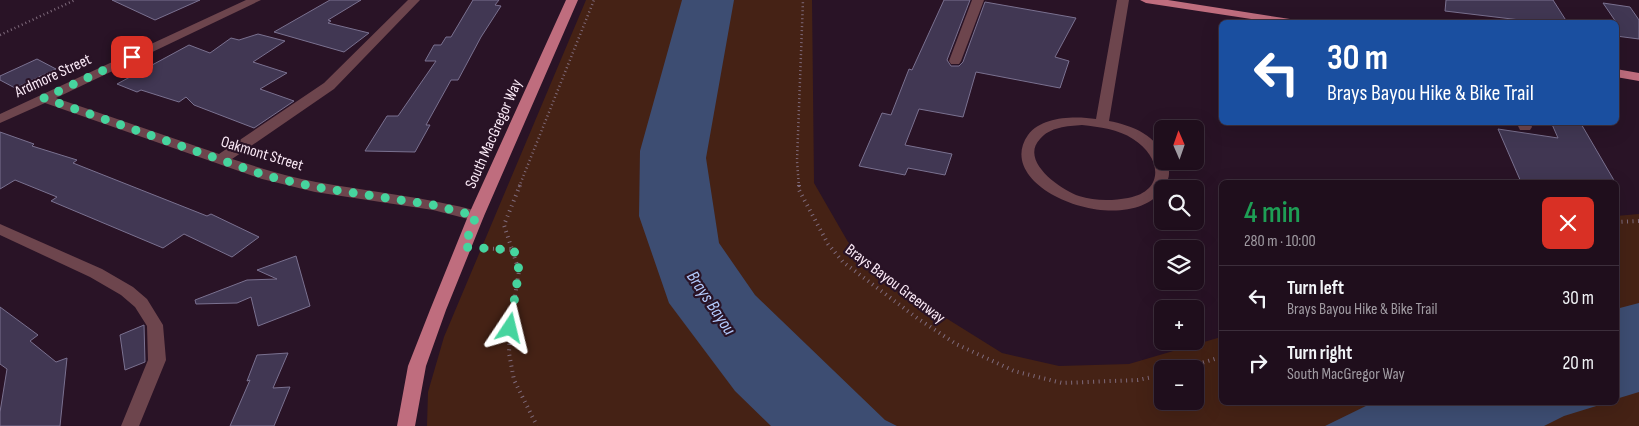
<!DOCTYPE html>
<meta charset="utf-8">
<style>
:root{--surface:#1f0e1c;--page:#2c1c29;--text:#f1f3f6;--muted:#a19ca3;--line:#3c2e3b}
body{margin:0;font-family:"Sofia Sans Condensed",sans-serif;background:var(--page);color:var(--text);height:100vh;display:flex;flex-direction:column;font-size:19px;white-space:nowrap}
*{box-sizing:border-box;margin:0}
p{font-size:16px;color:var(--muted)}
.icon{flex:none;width:28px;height:28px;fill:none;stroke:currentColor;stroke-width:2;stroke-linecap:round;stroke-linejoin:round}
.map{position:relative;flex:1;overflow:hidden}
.panel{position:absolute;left:1219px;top:180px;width:400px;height:225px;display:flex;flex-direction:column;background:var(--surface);border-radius:8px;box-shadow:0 5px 20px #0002,0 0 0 1px var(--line)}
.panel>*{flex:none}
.hud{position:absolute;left:1219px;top:20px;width:400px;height:105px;border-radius:8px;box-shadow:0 5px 20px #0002,0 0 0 1px var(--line);background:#1a4fa0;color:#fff;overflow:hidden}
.needle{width:32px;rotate:358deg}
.tools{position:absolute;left:1154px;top:120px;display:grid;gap:10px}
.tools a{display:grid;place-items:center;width:50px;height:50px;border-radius:8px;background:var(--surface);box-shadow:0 5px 20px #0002,0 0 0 1px var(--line);font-size:25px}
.pin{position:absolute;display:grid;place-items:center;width:42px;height:42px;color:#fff;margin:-21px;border-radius:10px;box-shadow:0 2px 8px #0006}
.me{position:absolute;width:55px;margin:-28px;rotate:10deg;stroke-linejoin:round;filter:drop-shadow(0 0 4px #0008)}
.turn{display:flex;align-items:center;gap:18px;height:105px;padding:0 25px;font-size:22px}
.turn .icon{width:65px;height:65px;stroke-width:2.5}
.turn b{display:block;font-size:35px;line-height:42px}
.round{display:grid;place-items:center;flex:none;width:52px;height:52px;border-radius:8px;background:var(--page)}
.overview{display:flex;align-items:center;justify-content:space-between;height:85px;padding:0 25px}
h1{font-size:30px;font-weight:600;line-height:38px;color:#1e9e55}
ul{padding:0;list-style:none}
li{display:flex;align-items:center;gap:15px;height:65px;padding:0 25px;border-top:1px solid var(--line)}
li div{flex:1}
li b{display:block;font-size:19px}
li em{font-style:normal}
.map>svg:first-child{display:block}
</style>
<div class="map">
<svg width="1639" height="426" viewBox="0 0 1639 426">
<rect width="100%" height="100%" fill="#291326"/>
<path fill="#452215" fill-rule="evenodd" d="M586,0H812L814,183L848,242L925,305L1002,353L1059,366L1129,364L1221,337V402H1616V216L1639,214V426H427L428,392L444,337ZM1162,369H1195V401H1162Z"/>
<g fill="#3d4d72">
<polygon points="682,0 734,0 706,158 719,243 755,295 885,420 897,426 771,426 735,391 669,303 639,216 640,151"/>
<polygon points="1639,303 1639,392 1616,399 1616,309"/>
<polygon points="1372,403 1373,402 1606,403 1564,416 1544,426 1325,426"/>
</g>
<g fill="#413753" stroke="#7a7190">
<polygon points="112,0 200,0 155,20"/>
<polygon points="330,0 361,0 328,20 331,21 328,23 369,33 344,52 274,32"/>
<polygon points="473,0 499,0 495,5 501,6 481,37 458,80 451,80 426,125 430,125 415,152 365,151 387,116 398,116 436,61 425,61 434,45 441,45 446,37 451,37"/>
<polygon points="944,0 970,0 947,60 951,66 959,66 963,62 985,2 1076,18 1055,57 1069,61 1060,88 976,72 963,117 919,109 905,145 952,154 945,175 908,168 905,175 859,166 882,113 891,115 909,69 912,70"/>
<polygon points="1446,0 1553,0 1567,22 1537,22 1445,11"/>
<polygon points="1603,3 1630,7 1639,20 1639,39 1616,36 1616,22"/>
<polygon points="258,34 285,41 253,62 287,73 260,89 294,101 254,128 194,105 186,97 179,102 141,90 137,92 117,84 189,45 210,53 231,38 239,40"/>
<polygon points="37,59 56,69 15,88 0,80 0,76"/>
<polygon points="1551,122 1580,122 1615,182 1521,182 1498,129 1558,138"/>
<polygon points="0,132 34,144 32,146 77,160 73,163 207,216 211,214 259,237 232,257 184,234 163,248 51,201 57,197 15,180 0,189"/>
<polygon points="296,256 310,306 258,326 251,297 237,303 196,304 195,300 247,280 277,279 257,270"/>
<polygon points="0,307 38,335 30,341 56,362 67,358 60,426 0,426 0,412 7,369 0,364"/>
<polygon points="144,325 145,362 125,370 120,335"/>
<polygon points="288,353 273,388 290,387 274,426 230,426 250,380 247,381 257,355"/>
</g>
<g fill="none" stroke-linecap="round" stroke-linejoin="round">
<g stroke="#7f6b7c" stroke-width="2.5" stroke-dasharray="1 3" stroke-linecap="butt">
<polyline points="0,35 75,0"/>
<polyline points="519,187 594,0"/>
<polyline points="799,187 797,161 803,0"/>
</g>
<g stroke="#7f6b7c" stroke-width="4" stroke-dasharray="1 4.5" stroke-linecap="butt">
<polyline points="520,185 504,225 519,271 510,328 509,353 514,380 537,426"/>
<polyline points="799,185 799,190 828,244 843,262 917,318 956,344 1014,371 1062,383 1138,380 1162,375"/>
<polyline points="1616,222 1639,221"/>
<polyline points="482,248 513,250"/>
<polyline points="1182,369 1221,357"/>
</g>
<g fill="#6d454d" fill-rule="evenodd">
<path d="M246,0H261L56,98L219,154L324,83L408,0H420L334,89L232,159C260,168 288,177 316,182C372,192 427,197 481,212L484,216L481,220L476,221L433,210L315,192L262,179L45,103L0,123V114Z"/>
<polygon points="972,0 984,0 961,61 959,64 951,64 949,61"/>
<path d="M1117,0H1129L1109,121C1130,125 1162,136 1162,161H1167C1171,174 1169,179 1163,189C1127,241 990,189 1028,135C1042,116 1075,116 1096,119ZM1082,125C1100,127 1118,129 1133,139C1161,156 1166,191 1128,198C1112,201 1094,201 1079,196C1061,190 1019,161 1040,139C1050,127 1067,126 1082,125Z"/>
<polygon points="1516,122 1530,122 1532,127 1530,130 1520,130"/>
<polygon points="0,224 102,269 133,287 147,299 163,325 166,360 139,426 121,426 148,360 147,326 135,307 121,295 90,277 0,235"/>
</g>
<g fill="#bf6d7e" fill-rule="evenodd">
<polygon points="566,0 578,0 484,216 446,310 426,366 415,426 397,426 408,366 430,310 468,216"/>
<polygon points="1140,0 1168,0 1290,19 1296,22 1271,22 1146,3"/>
<polygon points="1616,69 1639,73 1639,81 1616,77"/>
</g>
</g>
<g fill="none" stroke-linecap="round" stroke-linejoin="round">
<polyline stroke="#46d49e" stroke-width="9" stroke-dasharray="0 16.2" points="132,57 44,98 267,176 315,187 433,205 476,216 464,247 514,250 519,270 510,328"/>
</g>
<g text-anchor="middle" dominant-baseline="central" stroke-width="4.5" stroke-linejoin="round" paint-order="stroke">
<g font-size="16" fill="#fae9f6" stroke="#291326">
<text transform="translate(53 76) rotate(-25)">Ardmore Street</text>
<text transform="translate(494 134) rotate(-66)">South MacGregor Way</text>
<text transform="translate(262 154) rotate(17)">Oakmont Street</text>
<text transform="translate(895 284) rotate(37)">Brays Bayou Greenway</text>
</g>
<g font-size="18" font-style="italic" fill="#b4cbfe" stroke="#291326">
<text transform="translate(711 303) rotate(56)">Brays Bayou</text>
</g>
</g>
</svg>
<div class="tools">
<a><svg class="needle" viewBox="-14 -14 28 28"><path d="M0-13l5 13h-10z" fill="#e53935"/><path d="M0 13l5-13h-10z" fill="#a19ca3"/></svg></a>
<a><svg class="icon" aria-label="search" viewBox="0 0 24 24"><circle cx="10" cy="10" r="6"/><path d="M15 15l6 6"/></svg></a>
<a><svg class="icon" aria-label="layers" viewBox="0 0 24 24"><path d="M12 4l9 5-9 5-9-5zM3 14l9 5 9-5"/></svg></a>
<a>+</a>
<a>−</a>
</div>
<div class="pin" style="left:132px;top:57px;background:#d93025"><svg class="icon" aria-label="arrive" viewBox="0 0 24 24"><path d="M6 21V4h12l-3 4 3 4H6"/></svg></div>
<svg class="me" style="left:510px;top:328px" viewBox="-20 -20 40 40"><path d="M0-17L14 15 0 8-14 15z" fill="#46d49e" stroke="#fff" stroke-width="4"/></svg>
<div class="hud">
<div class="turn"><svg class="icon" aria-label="left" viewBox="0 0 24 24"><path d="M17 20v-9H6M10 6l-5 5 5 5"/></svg><div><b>30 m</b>Brays Bayou Hike &amp; Bike Trail</div></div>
</div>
<section class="panel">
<div class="overview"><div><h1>4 min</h1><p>280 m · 10:00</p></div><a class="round" style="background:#d93025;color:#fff"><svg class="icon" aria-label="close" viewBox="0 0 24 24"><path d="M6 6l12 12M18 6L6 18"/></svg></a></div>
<ul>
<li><svg class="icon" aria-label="left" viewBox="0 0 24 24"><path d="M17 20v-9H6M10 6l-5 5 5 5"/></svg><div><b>Turn left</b><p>Brays Bayou Hike &amp; Bike Trail</p></div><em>30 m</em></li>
<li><svg class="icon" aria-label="right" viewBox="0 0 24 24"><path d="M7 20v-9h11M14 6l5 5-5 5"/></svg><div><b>Turn right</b><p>South MacGregor Way</p></div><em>20 m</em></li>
</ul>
</section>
</div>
